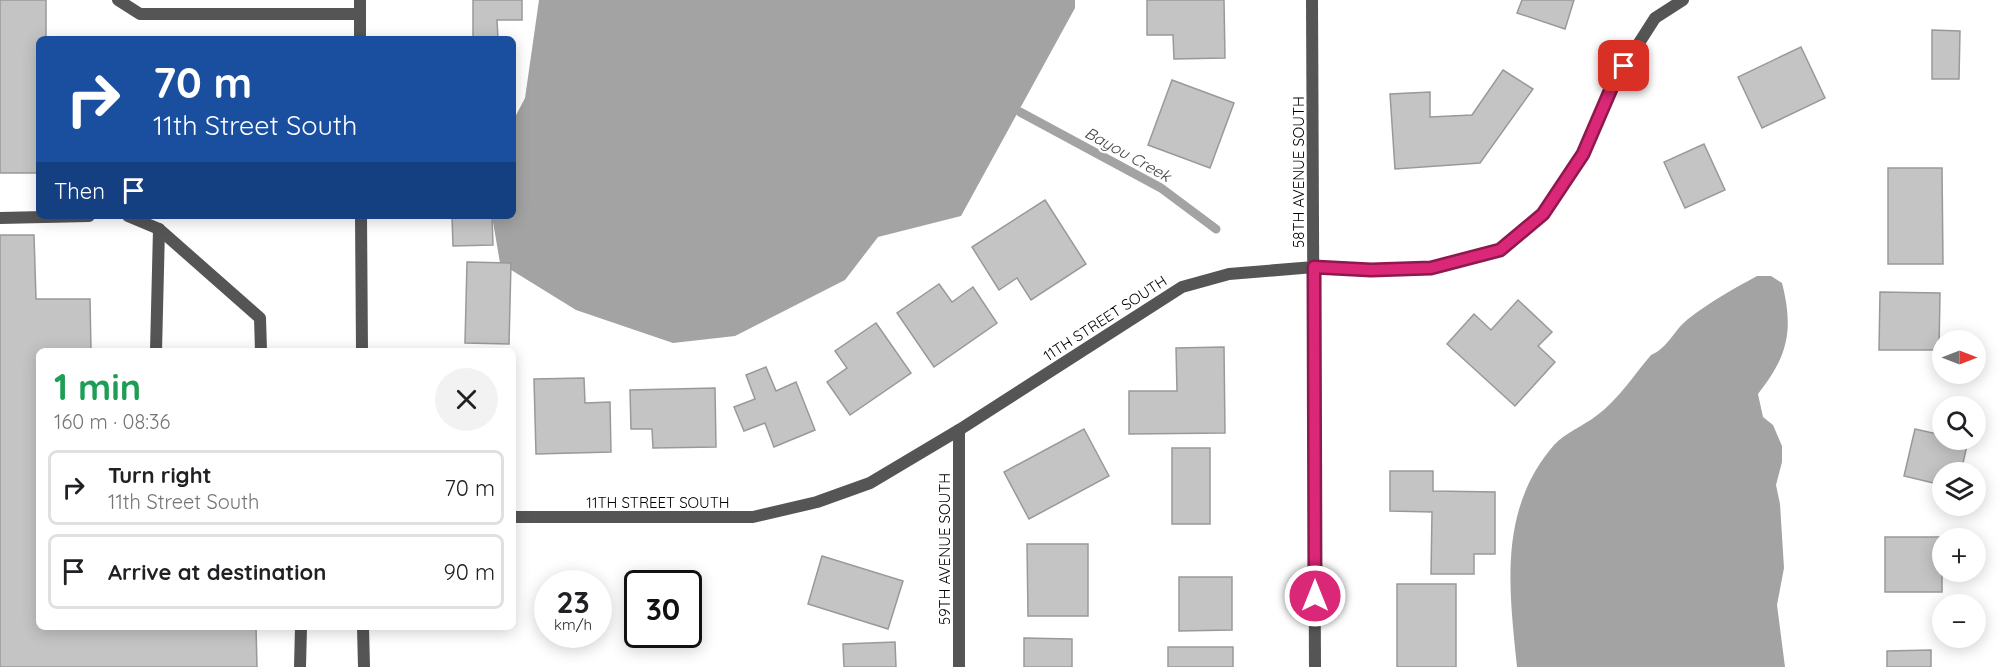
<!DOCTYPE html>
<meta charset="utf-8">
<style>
:root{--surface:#fff;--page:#f2f2f2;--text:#202124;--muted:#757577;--line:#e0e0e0}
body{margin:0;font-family:Quicksand,sans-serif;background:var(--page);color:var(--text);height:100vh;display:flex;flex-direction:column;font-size:22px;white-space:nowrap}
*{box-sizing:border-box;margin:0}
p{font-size:20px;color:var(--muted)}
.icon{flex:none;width:33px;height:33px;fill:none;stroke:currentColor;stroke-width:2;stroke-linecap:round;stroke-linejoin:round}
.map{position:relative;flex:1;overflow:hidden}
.panel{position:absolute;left:36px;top:348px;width:480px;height:282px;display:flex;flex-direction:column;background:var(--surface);border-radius:9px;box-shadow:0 3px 15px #0003}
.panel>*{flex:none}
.top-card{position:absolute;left:36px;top:36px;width:480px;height:183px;border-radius:9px;box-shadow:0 3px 15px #0003;background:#1a4fa0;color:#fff;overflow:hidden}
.needle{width:39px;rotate:90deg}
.tools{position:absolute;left:1932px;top:330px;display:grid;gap:12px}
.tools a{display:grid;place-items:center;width:54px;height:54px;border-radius:50%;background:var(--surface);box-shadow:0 3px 15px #0003;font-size:30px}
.speed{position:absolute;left:534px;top:570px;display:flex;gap:12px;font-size:30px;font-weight:700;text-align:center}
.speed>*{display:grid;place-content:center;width:78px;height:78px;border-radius:50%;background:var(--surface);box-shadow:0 3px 15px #0003;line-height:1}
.speed small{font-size:15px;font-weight:400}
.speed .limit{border:3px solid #111;border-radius:9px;background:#fff;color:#111}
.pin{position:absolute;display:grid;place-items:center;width:51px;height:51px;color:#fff;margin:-26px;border-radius:12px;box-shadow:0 3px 9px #0006}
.me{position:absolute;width:66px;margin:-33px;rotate:0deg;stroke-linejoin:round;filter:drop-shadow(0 0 4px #0008)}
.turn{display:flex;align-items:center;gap:21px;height:126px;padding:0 18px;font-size:27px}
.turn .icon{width:78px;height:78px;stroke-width:2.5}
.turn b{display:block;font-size:42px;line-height:51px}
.then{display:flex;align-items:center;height:57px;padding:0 18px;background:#0003;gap:12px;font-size:22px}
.round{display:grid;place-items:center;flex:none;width:63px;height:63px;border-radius:32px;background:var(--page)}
.summary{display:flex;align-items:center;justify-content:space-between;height:102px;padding:0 18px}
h1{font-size:36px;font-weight:700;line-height:45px;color:#1e9e55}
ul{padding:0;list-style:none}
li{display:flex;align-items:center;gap:18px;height:75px;margin:0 12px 9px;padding:0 6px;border:3px solid var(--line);border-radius:9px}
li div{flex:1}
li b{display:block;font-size:22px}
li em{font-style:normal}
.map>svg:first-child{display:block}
</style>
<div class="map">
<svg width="2004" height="667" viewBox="0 0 2004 667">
<rect width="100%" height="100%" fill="#fff"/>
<g fill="#a3a3a3">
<polygon points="539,0 1075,0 1075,8 961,216 878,237 845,280 735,336 673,343 576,310 500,263 492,216 513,216 513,121 525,98"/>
<path d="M1757,276H1771L1782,283C1794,330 1788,356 1758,394L1763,417L1773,425L1782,446V462L1776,485L1780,504L1784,568L1777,605L1785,667H1517C1509,588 1498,510 1554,445C1565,433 1583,426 1596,416C1617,401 1634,375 1651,355C1668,348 1674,330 1688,319C1710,302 1733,289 1757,276Z"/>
</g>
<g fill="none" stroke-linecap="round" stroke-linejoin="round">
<polyline stroke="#a3a3a3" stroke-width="9" points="1020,112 1161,188 1216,229"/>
</g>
<g fill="#c4c4c4" stroke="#999" stroke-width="1.5">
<polygon points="0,0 46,0 46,39 39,39 39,173 0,173"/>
<polygon points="473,0 522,0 522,20 497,20 498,39 473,39"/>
<polygon points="1147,0 1224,0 1225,58 1174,59 1173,35 1147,35"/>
<polygon points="1522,0 1574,0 1565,29 1517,13"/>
<polygon points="1932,30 1960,31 1959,79 1932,79"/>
<polygon points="1801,47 1825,98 1762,128 1738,77"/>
<polygon points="1503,70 1533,89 1480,163 1395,169 1390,94 1430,92 1430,117 1472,115"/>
<polygon points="1172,80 1234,103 1210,168 1148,145"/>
<polygon points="1704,144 1725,190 1685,208 1664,162"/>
<polygon points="1888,168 1942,168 1943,264 1888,264"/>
<polygon points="1045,200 1086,264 1031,300 1017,278 999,290 972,247"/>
<polygon points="452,216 492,216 493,245 453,246"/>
<polygon points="0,235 34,235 36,299 90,299 91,351 39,351 39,627 256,627 257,667 0,667"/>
<polygon points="467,262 511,263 509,344 465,343"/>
<polygon points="939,284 952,302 973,287 997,323 934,367 897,313"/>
<polygon points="1880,292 1940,293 1939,350 1879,350"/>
<polygon points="1518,300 1552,332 1538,346 1555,362 1515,406 1447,344 1474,314 1491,330"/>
<polygon points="876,323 911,373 850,415 827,382 847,368 835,351"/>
<polygon points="1224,347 1225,433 1129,434 1129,391 1177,391 1176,348"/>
<polygon points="766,367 776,391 796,382 815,430 774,447 765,423 744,431 734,407 755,399 746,375"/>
<polygon points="584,378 585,403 610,402 611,452 536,454 534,379"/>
<polygon points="715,388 716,447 653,448 652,429 631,429 630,390"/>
<polygon points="1084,429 1109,476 1029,519 1004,472"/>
<polygon points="1915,429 1942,435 1942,440 1968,441 1961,472 1942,472 1942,485 1904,476"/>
<rect x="1172" y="448" width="38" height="76"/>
<polygon points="1390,471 1433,471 1433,491 1495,492 1495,554 1474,554 1474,574 1431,574 1432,512 1390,511"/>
<rect x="1885" y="537" width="57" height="55"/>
<polygon points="1027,544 1088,544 1088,616 1028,616"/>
<polygon points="822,556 903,581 888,629 808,604"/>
<polygon points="1179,577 1232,577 1232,630 1179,631"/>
<rect x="1397" y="584" width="59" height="83"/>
<polygon points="1024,638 1072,639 1072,667 1024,667"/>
<polygon points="895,642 896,667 844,667 843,644"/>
<rect x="1168" y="647" width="65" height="20"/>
<polygon points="1931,650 1931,667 1887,667 1887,651"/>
</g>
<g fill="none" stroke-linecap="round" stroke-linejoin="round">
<g stroke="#555" stroke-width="12">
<polyline points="118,0 140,14 360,14"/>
<polyline points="128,216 159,229 260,318 261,351"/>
<polyline points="0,218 89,216"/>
<polyline points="156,351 159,229"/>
<polyline points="300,667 301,627"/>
</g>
<g stroke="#555" stroke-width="12">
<polyline points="360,0 360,39"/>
<polyline points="1312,0 1315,667"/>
<polyline points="361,216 362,351"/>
<polyline points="959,430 959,667"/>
<polyline points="513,517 753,517 817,502 870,483 959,430 1182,287 1229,274 1314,267 1371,270 1431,268 1500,250 1543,214 1583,154 1614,82 1655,18 1683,0"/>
<polyline points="363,627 364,667"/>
</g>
</g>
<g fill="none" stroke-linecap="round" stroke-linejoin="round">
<defs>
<polyline id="route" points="1315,596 1314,267 1371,270 1431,268 1500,250 1543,214 1583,154 1614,82 1624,66"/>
</defs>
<use href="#route" stroke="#8e194d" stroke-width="15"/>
<use href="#route" stroke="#db2777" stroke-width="10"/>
</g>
<g text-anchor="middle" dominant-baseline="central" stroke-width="4.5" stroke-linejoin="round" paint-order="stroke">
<g font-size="15" fill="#000" stroke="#fff">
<text transform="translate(1298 172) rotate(-90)">58TH AVENUE SOUTH</text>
<text transform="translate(1105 318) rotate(-33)">11TH STREET SOUTH</text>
<text x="658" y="502">11TH STREET SOUTH</text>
<text transform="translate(944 549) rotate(-90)">59TH AVENUE SOUTH</text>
</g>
<g font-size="16" font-style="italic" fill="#444" stroke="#fff">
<text transform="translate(1128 154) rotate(29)">Bayou Creek</text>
</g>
</g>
</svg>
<div class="tools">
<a><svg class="needle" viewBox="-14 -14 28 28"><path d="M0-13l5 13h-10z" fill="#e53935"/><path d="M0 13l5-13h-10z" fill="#757577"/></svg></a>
<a><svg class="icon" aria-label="search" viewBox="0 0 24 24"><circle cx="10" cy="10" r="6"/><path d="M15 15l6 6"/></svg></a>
<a><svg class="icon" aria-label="layers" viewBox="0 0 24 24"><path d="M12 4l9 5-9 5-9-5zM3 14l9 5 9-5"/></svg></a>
<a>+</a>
<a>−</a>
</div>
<div class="speed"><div>23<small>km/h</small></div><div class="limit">30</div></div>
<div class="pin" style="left:1624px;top:66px;background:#d93025"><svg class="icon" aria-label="arrive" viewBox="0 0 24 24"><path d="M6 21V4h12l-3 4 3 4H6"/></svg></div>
<svg class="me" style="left:1315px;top:596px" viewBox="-20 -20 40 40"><circle r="17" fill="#db2777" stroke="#fff" stroke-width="3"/><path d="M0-11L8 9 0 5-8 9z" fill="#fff"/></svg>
<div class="top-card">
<div class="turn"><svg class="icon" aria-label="right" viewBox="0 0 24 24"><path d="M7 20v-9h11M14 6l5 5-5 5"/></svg><div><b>70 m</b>11th Street South</div></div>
<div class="then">Then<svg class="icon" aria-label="arrive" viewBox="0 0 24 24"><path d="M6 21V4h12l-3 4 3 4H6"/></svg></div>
</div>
<section class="panel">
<div class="summary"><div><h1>1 min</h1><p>160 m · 08:36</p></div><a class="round"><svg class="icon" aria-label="close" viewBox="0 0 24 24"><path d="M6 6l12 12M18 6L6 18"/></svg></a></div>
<ul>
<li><svg class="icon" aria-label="right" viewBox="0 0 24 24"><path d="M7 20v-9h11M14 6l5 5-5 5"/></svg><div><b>Turn right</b><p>11th Street South</p></div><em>70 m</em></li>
<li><svg class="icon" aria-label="arrive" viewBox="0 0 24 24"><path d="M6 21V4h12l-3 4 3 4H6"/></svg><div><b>Arrive at destination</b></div><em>90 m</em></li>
</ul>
</section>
</div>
